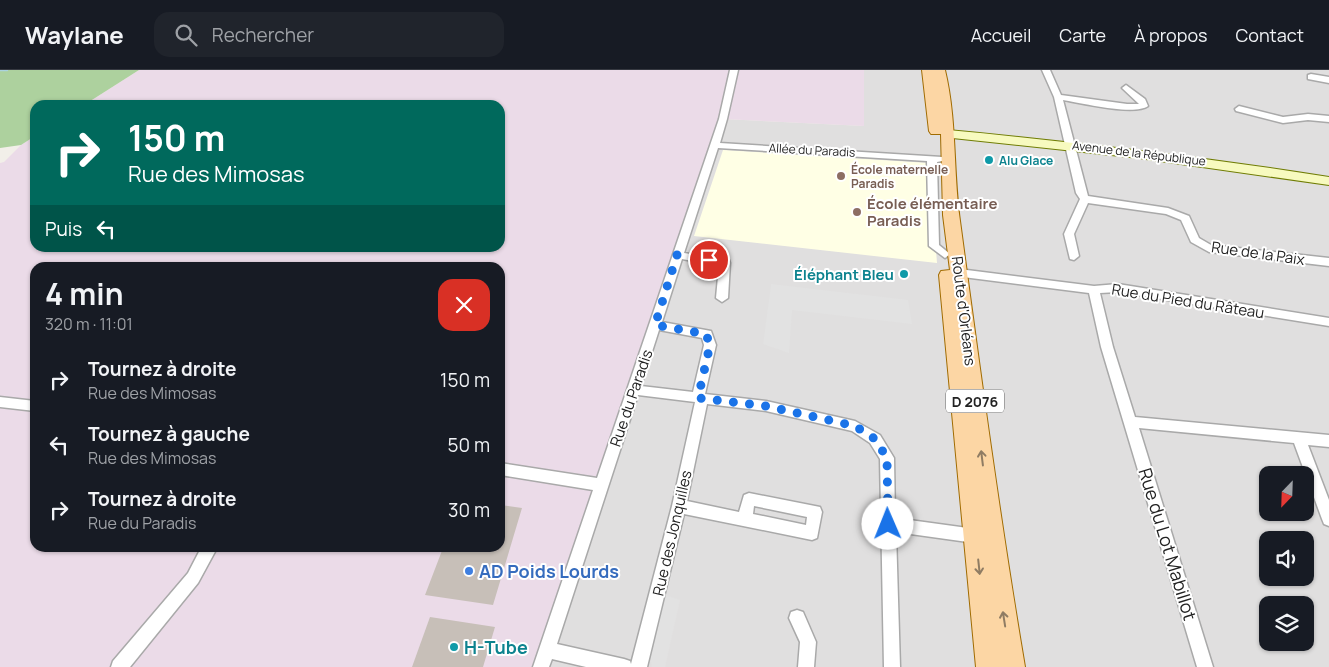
<!DOCTYPE html>
<html lang="fr">
<meta charset="utf-8">
<style>
:root{--surface:#171b24;--page:#20242c;--text:#f1f3f6;--muted:#9ea1a6;--line:#363941}
body{margin:0;font-family:Manrope,sans-serif;background:var(--page);color:var(--text);height:100vh;display:flex;flex-direction:column;font-size:19px;white-space:nowrap}
*{box-sizing:border-box;margin:0}
p{font-size:16px;color:var(--muted)}
.icon{flex:none;width:28px;height:28px;fill:none;stroke:currentColor;stroke-width:2;stroke-linecap:round;stroke-linejoin:round}
.map{position:relative;flex:1;overflow:hidden}
.panel{position:absolute;left:30px;top:192px;width:475px;height:290px;display:flex;flex-direction:column;background:var(--surface);border-radius:15px;box-shadow:0 1px 4px #0004}
.panel>*{flex:none}
.top-card{position:absolute;left:30px;top:30px;width:475px;height:152px;border-radius:15px;box-shadow:0 1px 4px #0004;background:#00695c;color:#fff;overflow:hidden}
.needle{width:32px;rotate:203deg}
.fabs{position:absolute;left:1259px;top:396px;display:grid;gap:10px}
.fabs a{display:grid;place-items:center;width:55px;height:55px;border-radius:10px;background:var(--surface);box-shadow:0 1px 4px #0004;font-size:25px}
.pin{position:absolute;display:grid;place-items:center;width:42px;height:42px;color:#fff;margin:-21px;border:2px solid #fff;border-radius:50%;box-shadow:0 1px 5px #0007}
.me{position:absolute;width:55px;margin:-28px;rotate:359deg;stroke-linejoin:round;filter:drop-shadow(0 0 4px #0008)}
.turn{display:flex;align-items:center;gap:18px;height:105px;padding:0 15px;font-size:22px}
.turn .icon{width:65px;height:65px;stroke-width:2.5}
.turn b{display:block;font-size:35px;line-height:42px}
.then{display:flex;align-items:center;height:48px;padding:0 15px;background:#0003;gap:10px;font-size:19px}
.round{display:grid;place-items:center;flex:none;width:52px;height:52px;border-radius:15px;background:var(--page)}
.overview{display:flex;align-items:center;justify-content:space-between;height:85px;padding:0 15px}
h1{font-size:30px;font-weight:700;line-height:38px}
ul{padding:0;list-style:none}
li{display:flex;align-items:center;gap:15px;height:65px;padding:0 15px}
li div{flex:1}
li b{display:block;font-size:19px}
li em{font-style:normal}
header{display:flex;align-items:center;gap:30px;box-sizing:border-box;height:70px;padding:0 25px;background:var(--surface);border-bottom:1px solid var(--line)}
header strong{font-size:24px}
nav{display:flex;gap:28px;margin-inline-start:auto;font-size:18px}
.search{width:350px;height:45px;background:var(--page);display:flex;align-items:center;gap:12px;box-sizing:border-box;padding:0 18px;border-radius:15px;color:var(--muted);font-size:19px}
.map>svg:first-child{display:block}
</style>
<header>
<strong>Waylane</strong>
<div class="search"><svg class="icon" aria-label="search" viewBox="0 0 24 24"><circle cx="10" cy="10" r="6"/><path d="M15 15l6 6"/></svg>Rechercher</div>
<nav><a>Accueil</a><a>Carte</a><a>À propos</a><a>Contact</a></nav>
</header>
<div class="map">
<svg width="1329" height="597" viewBox="0 0 1329 597">
<rect width="100%" height="100%" fill="#f2efe9"/>
<path fill="#e0dfdf" fill-rule="evenodd" d="M864,0H1329V597H541L723,49L864,56ZM1268,405H1305V442H1268ZM1268,470H1305V508H1268ZM1268,535H1305V572H1268Z"/>
<path fill="#ebdbe8" fill-rule="evenodd" d="M139,0H864V56L723,49L541,597H0V93L4,92L21,75L35,66V178H500V35H84ZM35,198H500V478H35Z"/>
<polygon fill="#ffffe5" points="723,80 929,93 937,193 694,166"/>
<polygon fill="#add19e" points="0,0 139,0 84,35 35,35 35,66 21,75 0,78"/>
<g fill="#e2e2e2">
<polygon points="771,214 908,230 912,254 792,240 789,283 763,274"/>
<polygon points="665,525 680,530 665,597 652,597 649,583"/>
</g>
<g fill="none" stroke-linecap="round" stroke-linejoin="round">
<polyline stroke="#aad3df" stroke-width="2.5" points="0,0 7,0"/>
</g>
<g fill="#c7bfb8">
<polygon points="500,435 522,438 493,535 425,525 443,478 500,478"/>
<polygon points="430,547 495,557 483,597 412,597"/>
</g>
<g fill="none" stroke-linecap="round" stroke-linejoin="round">
<defs>
<g id="street">
<path d="M730,0H738L727,49L720,73L942,87V91L937,92L939,175L950,184L945,188L929,176L927,91L718,78L684,183L729,190L730,193L728,228L722,232L716,228L719,196L682,189L662,252L711,261L716,275L705,324L766,331L855,351L880,365L894,388L895,448L975,459L980,461L982,466L980,471L975,473L896,462L900,597H884L880,389L870,373L852,361L766,341L707,334L687,431L739,442L744,425L749,423L815,436L820,437L822,442L817,468L812,470L684,444L647,597H586L552,589L549,597H533L593,420L500,405V393L597,408L719,49ZM659,260L702,268L704,275L693,322L641,316ZM638,325L695,332L672,436L631,594L630,591L624,589L557,574ZM754,436L807,447L806,455L753,444Z"/>
<path d="M1042,0H1050L1061,25L1127,34H1139L1122,18L1126,15L1145,29L1148,36C1135,46 1081,33 1063,30L1088,126L1168,138L1189,146L1199,168L1211,175L1329,188V196L1209,182L1191,172L1181,150L1166,144L1088,133L1074,164L1079,186L1074,190L1070,189L1064,164L1080,129L1076,123L1054,27Z"/>
<polygon points="1311,4 1329,7 1329,13 1308,9 1308,5"/>
<polygon points="1239,36 1283,47 1308,44 1329,46 1329,52 1308,50 1283,53 1236,41 1235,39"/>
<polygon points="959,199 1094,216 1118,214 1329,248 1329,256 1118,222 1100,223 1113,277 1135,347 1329,365 1329,377 1308,375 1329,430 1329,456 1324,454 1322,449 1294,373 1139,358 1213,597 1197,597 1101,277 1089,223 955,206 953,203 955,200"/>
<polygon points="0,327 35,331 35,341 0,337"/>
<polygon points="201,478 217,478 198,513 130,597 111,597 113,591 188,503"/>
<polygon points="797,540 803,542 816,572 814,597 798,597 800,572 789,548 791,542"/>
</g>
<path id="secondary" d="M948,60C1076,72 1202,87 1329,107V115L1139,88L943,67L942,64L943,61Z"/>
<path id="primary" d="M922,0H945C957,50 953,100 960,151C980,300 1000,449 1025,597H976L939,205L941,201L950,200L943,145L941,64H931L929,61Z"/>
</defs>
<use href="#street" stroke="#a9a9a9" stroke-width="3"/>
<use href="#secondary" stroke="#707d05" stroke-width="2"/>
<use href="#primary" stroke="#a06b00" stroke-width="2"/>
<use href="#street" fill="#fff" fill-rule="evenodd"/>
<use href="#secondary" fill="#f7fabf" fill-rule="evenodd"/>
<use href="#primary" fill="#fcd6a4" fill-rule="evenodd"/>
</g>
<defs><path id="oneway-shaft" d="M-6 0H5M1.5-3L5.5 0L1.5 3" fill="none" stroke-width="1.6" stroke-linecap="round" stroke-linejoin="round" transform="scale(1.25)"/></defs>
<g stroke="#8f7c63">
<use href="#oneway-shaft" transform="translate(982 388) rotate(-97)"/>
<use href="#oneway-shaft" transform="translate(979 497) rotate(84)"/>
<use href="#oneway-shaft" transform="translate(1004 549) rotate(-99)"/>
</g>
<g fill="none" stroke-linecap="round" stroke-linejoin="round">
<polyline stroke="#1a73e8" stroke-width="9" stroke-dasharray="0 16.2" points="709,190 677,185 655,255 706,264 710,275 698,328 766,336 855,356 875,369 887,388 888,454"/>
</g>
<g fill="#0f9aa8" stroke="#fff" stroke-width="2">
<circle cx="989" cy="90" r="5"/>
<circle cx="904" cy="204" r="5"/>
<circle cx="454" cy="577" r="5"/>
</g>
<g fill="#8d6e63" stroke="#fff" stroke-width="2">
<circle cx="841" cy="106" r="5"/>
<circle cx="857" cy="142" r="5"/>
</g>
<circle fill="#3f7fe0" stroke="#fff" stroke-width="2" cx="469" cy="501" r="5"/>
<g text-anchor="middle" dominant-baseline="central" stroke-width="4" stroke-linejoin="round" paint-order="stroke">
<g font-size="12" fill="#222" stroke="#fff">
<text transform="translate(812 80) rotate(3)">Allée du Paradis</text>
<text transform="translate(1139 83) rotate(7)">Avenue de la République</text>
</g>
<g font-size="12" font-weight="bold" fill="#0d838f" stroke="#fff" text-anchor="start">
<text x="999" y="90">Alu Glace</text>
</g>
<g font-size="12" font-weight="bold" fill="#785e54" stroke="#fff" text-anchor="start">
<text x="851" y="99">École maternelle<tspan x="851" dy="14">Paradis</tspan></text>
</g>
<rect fill="#fff" stroke="#646464" stroke-width="1" x="946" y="319.5" width="58" height="23" rx="4"/>
<g font-size="14" font-weight="bold" fill="#222">
<text x="975" y="331">D 2076</text>
</g>
<g font-size="15" font-weight="bold" fill="#785e54" stroke="#fff" text-anchor="start">
<text x="867" y="133">École élémentaire<tspan x="867" dy="17">Paradis</tspan></text>
</g>
<g font-size="15" fill="#222" stroke="#fff">
<text transform="translate(1258 183) rotate(8)">Rue de la Paix</text>
<text transform="translate(1188 231) rotate(9)">Rue du Pied du Râteau</text>
<text transform="translate(964 241) rotate(83)">Route d'Orléans</text>
<text transform="translate(631 328) rotate(-71)">Rue du Paradis</text>
<text transform="translate(672 463) rotate(-77)">Rue des Jonquilles</text>
</g>
<g font-size="15" font-weight="bold" fill="#0d838f" stroke="#fff" text-anchor="end">
<text x="894" y="204">Éléphant Bleu</text>
</g>
<g font-size="18" fill="#222" stroke="#fff">
<text transform="translate(1168 474) rotate(73)">Rue du Lot Mabillot</text>
</g>
<g font-size="18" font-weight="bold" fill="#366cbe" stroke="#fff" text-anchor="start">
<text x="479" y="501">AD Poids Lourds</text>
</g>
<g font-size="18" font-weight="bold" fill="#0d838f" stroke="#fff" text-anchor="start">
<text x="464" y="577">H-Tube</text>
</g>
</g>
</svg>
<div class="fabs">
<a><svg class="needle" viewBox="-14 -14 28 28"><path d="M0-13l5 13h-10z" fill="#e53935"/><path d="M0 13l5-13h-10z" fill="#9ea1a6"/></svg></a>
<a><svg class="icon" aria-label="sound" viewBox="0 0 24 24"><path d="M4 9h4l5-4v14l-5-4H4zM17 9q2 3 0 6"/></svg></a>
<a><svg class="icon" aria-label="layers" viewBox="0 0 24 24"><path d="M12 4l9 5-9 5-9-5zM3 14l9 5 9-5"/></svg></a>
</div>
<div class="pin" style="left:709px;top:190px;background:#d93025"><svg class="icon" aria-label="arrive" viewBox="0 0 24 24"><path d="M6 21V4h12l-3 4 3 4H6"/></svg></div>
<svg class="me" style="left:888px;top:454px" viewBox="-20 -20 40 40"><circle r="19" fill="#fff"/><path d="M0-13L10 11 0 6-10 11z" fill="#1a73e8"/></svg>
<div class="top-card">
<div class="turn"><svg class="icon" aria-label="right" viewBox="0 0 24 24"><path d="M7 20v-9h11M14 6l5 5-5 5"/></svg><div><b>150 m</b>Rue des Mimosas</div></div>
<div class="then">Puis<svg class="icon" aria-label="left" viewBox="0 0 24 24"><path d="M17 20v-9H6M10 6l-5 5 5 5"/></svg></div>
</div>
<section class="panel">
<div class="overview"><div><h1>4 min</h1><p>320 m · 11:01</p></div><a class="round" style="background:#d93025;color:#fff"><svg class="icon" aria-label="close" viewBox="0 0 24 24"><path d="M6 6l12 12M18 6L6 18"/></svg></a></div>
<ul>
<li><svg class="icon" aria-label="right" viewBox="0 0 24 24"><path d="M7 20v-9h11M14 6l5 5-5 5"/></svg><div><b>Tournez à droite</b><p>Rue des Mimosas</p></div><em>150 m</em></li>
<li><svg class="icon" aria-label="left" viewBox="0 0 24 24"><path d="M17 20v-9H6M10 6l-5 5 5 5"/></svg><div><b>Tournez à gauche</b><p>Rue des Mimosas</p></div><em>50 m</em></li>
<li><svg class="icon" aria-label="right" viewBox="0 0 24 24"><path d="M7 20v-9h11M14 6l5 5-5 5"/></svg><div><b>Tournez à droite</b><p>Rue du Paradis</p></div><em>30 m</em></li>
</ul>
</section>
</div>
